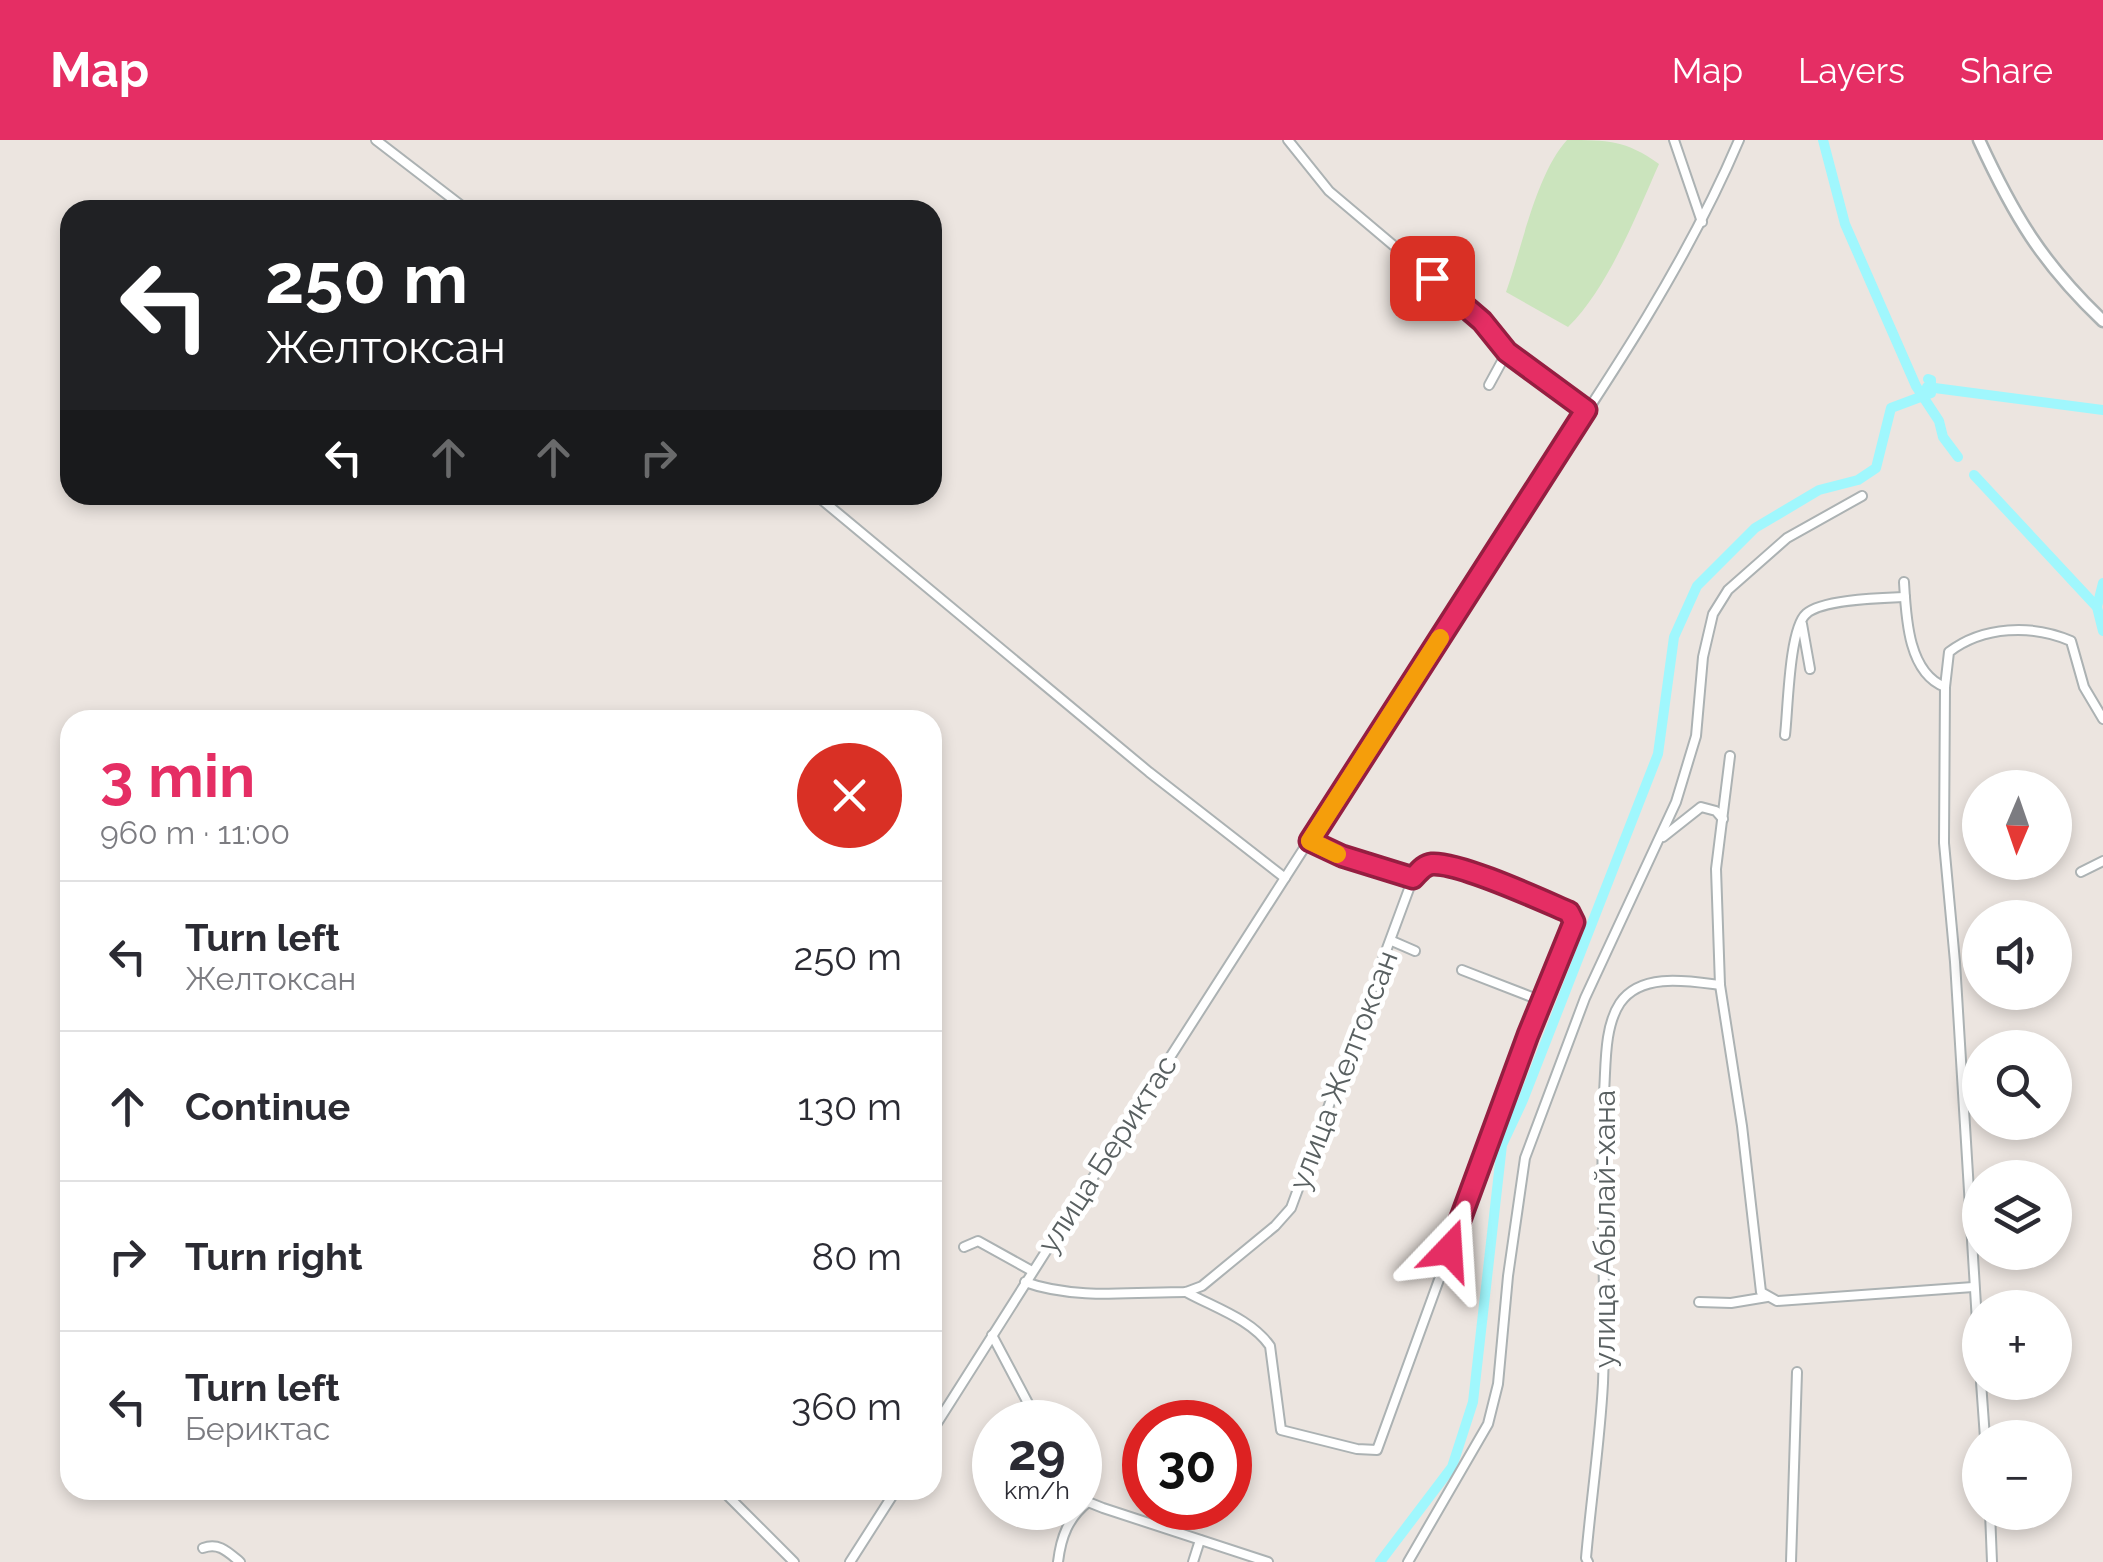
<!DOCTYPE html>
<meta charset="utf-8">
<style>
:root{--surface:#fff;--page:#f7f7f7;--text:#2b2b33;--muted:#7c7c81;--line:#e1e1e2;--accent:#e52e64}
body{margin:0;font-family:Raleway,sans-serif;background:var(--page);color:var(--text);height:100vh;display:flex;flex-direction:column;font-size:38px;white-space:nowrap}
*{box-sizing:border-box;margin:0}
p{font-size:32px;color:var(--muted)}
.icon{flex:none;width:55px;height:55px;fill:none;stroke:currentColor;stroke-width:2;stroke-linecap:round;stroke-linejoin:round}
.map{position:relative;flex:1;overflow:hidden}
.panel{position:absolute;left:60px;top:570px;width:882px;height:790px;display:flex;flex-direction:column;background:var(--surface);border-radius:30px;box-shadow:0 5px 15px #0003}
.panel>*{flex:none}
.top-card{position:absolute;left:60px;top:60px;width:882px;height:305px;border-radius:30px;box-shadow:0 5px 15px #0003;background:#202124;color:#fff;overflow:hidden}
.needle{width:65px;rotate:182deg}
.fabs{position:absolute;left:1962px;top:630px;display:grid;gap:20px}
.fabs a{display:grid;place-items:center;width:110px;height:110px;border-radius:50%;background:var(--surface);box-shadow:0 5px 15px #0003;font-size:50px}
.speed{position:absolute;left:972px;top:1260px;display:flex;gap:20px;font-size:50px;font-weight:700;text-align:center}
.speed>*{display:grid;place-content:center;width:130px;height:130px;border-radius:50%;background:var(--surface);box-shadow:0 5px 15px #0003;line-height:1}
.speed small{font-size:25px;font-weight:400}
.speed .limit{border:15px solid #d22;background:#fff;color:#111}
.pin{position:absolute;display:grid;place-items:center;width:85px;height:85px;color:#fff;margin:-42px;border-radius:20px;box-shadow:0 5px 15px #0006}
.me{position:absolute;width:110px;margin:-55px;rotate:20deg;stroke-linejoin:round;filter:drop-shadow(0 0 8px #0008)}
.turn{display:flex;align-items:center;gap:35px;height:210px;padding:0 40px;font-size:45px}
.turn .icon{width:130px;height:130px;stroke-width:2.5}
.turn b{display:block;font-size:70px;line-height:85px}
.lanes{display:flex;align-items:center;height:95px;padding:0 40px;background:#0003;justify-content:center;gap:50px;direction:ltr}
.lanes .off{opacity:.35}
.round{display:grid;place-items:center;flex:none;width:105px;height:105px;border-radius:52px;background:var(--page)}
.head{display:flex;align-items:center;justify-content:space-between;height:170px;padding:0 40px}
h1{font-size:60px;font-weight:700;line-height:75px;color:var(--accent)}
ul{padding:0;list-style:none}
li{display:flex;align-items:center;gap:30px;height:150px;padding:0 40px;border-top:2px solid var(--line)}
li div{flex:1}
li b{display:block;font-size:38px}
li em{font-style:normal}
header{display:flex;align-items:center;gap:60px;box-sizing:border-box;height:140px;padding:0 50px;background:var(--accent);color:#fff}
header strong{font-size:48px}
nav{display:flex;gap:55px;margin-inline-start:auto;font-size:35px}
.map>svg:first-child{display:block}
</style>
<header>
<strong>Map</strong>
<nav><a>Map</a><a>Layers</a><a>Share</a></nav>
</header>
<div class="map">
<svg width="2103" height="1422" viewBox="0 0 2103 1422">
<rect width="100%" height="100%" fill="#ece5e0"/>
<path fill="#cbe4bd" d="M1567,0C1607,0 1626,0 1659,24C1636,76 1608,148 1568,187L1506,152C1522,108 1536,34 1567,0Z"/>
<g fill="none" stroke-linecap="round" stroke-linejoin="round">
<g stroke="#a0f7fd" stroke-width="10">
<polyline points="1823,0 1845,84 1916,246 1939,281 1943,297 1958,317"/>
<polyline points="1927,247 2103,270"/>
<polyline points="1974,335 2097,467 2103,491"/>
<polyline points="2097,467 2103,443"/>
<polyline points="1380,1422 1452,1327 1473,1262 1502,1005 1523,960 1658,614 1674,497 1697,446 1755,388 1819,350 1858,340 1876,328 1891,268 1931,253 1931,240 1928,239"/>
</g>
<defs>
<g id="minor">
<polyline points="376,0 467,70"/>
<polyline points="1288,0 1329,51 1483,181 1507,212 1585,270"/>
<polyline points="1674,0 1702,82"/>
<polyline points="1489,245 1507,212"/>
<polyline points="816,355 1149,632 1285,738"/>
<path d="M1904,442C1906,477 1908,533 1945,547"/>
<polyline points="1802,484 1810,529"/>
<path d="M1785,595C1788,570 1789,489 1806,474C1822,459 1883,458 1905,457"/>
<polyline points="1730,616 1716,729 1720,845 1742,986 1761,1152 1777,1161 1973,1147"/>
<polyline points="1663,697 1701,667 1716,671 1723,679"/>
<polyline points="1310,701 1342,716 1413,738"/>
<polyline points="2081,732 2103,721"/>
<polyline points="1392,801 1415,811"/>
<polyline points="1462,830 1542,861"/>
<polyline points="964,1107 978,1101 1032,1131"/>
<path d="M1025,1142C1074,1160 1135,1152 1186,1152L1202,1146L1275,1086L1291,1068L1413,738"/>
<path d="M1186,1152C1215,1168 1251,1179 1270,1206L1281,1290L1357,1309L1377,1310L1528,895L1574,782C1570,775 1571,774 1565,770C1544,758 1453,722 1432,724C1423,726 1419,732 1413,738"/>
<polyline points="1699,1162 1731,1163 1767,1157"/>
<polyline points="992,1195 1038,1282"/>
<path d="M1980,1231L1955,822L1944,703L1945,547L1949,512C1983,486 2032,484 2071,501L2084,547L2103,579"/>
<polyline points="1981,1242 1985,1298"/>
<path d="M932,1291C1110,1008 1293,728 1472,446C1564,303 1673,156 1739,0"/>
<polyline points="722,1350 794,1422"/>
<polyline points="1080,1353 1088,1362 1103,1368 1268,1422"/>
<polyline points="1990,1372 1992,1422"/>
<path d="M203,1408C219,1402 228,1412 240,1422"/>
<polyline points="850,1422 896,1350"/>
<path d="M1058,1422C1061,1397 1068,1378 1088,1362"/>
<polyline points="1193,1422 1200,1400"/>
<polyline points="1408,1422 1488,1284 1498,1244 1508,1136 1525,1018 1585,858 1676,662 1696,596 1703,517 1713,474 1728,450 1787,398 1862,356"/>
<path d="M1588,1422L1586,1418C1591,1360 1600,1301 1603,1243C1607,1146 1599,1049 1604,953C1606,925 1604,887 1620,863C1641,832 1689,841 1720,845"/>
<polyline points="1791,1422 1797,1232"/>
</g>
<path id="tertiary" d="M1979,0C2014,76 2042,123 2103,181"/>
</defs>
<use href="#minor" stroke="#acb2b3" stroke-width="12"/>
<use href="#tertiary" stroke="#acb2b3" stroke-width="15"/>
<use href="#minor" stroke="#fff" stroke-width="8"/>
<use href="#tertiary" stroke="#fff" stroke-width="10"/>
</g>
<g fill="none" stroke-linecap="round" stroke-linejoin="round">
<defs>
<path id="route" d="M1432,138L1482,181L1507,212L1586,270L1310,701L1342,716L1413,738C1419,732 1423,725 1432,724C1459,722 1541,760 1569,772L1574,782L1528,895L1449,1110"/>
</defs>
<use href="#route" stroke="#951e41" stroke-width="25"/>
<use href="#route" stroke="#e52e64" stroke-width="18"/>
<polyline stroke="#f59e0b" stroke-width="18" points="1337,714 1310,701 1440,498"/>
</g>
<g text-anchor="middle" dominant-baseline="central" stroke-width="10" stroke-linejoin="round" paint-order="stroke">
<g font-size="30" fill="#596061" stroke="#fff">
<text transform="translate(1343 930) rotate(-69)">улица Желтоксан</text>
<text transform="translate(1107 1014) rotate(-57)">улица Бериктас</text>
<text transform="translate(1604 1089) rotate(-90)">улица Абылай-хана</text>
</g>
</g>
</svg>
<div class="fabs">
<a><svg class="needle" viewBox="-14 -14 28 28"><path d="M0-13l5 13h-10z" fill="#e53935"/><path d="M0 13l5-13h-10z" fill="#7c7c81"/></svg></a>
<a><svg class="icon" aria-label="sound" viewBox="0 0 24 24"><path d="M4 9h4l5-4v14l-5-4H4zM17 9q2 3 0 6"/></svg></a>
<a><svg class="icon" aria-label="search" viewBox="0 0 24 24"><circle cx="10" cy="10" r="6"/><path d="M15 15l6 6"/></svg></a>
<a><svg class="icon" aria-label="layers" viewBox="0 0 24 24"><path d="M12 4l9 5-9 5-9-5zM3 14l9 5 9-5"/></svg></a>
<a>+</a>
<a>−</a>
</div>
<div class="speed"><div>29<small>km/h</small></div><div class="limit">30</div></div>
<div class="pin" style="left:1432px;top:138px;background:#d93025"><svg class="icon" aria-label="arrive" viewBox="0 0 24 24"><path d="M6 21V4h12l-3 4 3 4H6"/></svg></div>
<svg class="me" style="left:1449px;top:1110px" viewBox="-20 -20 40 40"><path d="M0-17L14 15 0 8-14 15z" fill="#e52e64" stroke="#fff" stroke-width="4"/></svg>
<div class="top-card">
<div class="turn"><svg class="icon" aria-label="left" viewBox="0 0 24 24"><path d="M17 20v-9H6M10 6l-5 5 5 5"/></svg><div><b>250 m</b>Желтоксан</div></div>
<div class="lanes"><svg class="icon" aria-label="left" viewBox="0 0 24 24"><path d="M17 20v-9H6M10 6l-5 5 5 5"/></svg><svg class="icon off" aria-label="ahead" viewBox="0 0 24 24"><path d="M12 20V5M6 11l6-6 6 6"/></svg><svg class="icon off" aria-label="ahead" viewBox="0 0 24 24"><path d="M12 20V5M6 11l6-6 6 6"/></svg><svg class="icon off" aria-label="right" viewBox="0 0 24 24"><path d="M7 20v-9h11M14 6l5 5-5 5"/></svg></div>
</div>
<section class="panel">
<div class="head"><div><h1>3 min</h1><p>960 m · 11:00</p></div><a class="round" style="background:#d93025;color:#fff"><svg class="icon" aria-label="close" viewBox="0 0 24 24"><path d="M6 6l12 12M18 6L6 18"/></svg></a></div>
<ul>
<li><svg class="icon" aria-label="left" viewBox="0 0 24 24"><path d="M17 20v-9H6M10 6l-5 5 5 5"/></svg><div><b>Turn left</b><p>Желтоксан</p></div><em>250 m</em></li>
<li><svg class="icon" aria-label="ahead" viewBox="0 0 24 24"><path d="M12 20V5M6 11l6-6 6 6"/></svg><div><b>Continue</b></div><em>130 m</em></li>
<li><svg class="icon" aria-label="right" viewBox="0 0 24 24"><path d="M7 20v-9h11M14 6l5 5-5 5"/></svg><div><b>Turn right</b></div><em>80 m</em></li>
<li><svg class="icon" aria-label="left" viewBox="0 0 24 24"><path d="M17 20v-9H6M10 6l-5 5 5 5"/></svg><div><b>Turn left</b><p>Бериктас</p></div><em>360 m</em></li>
</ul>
</section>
</div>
